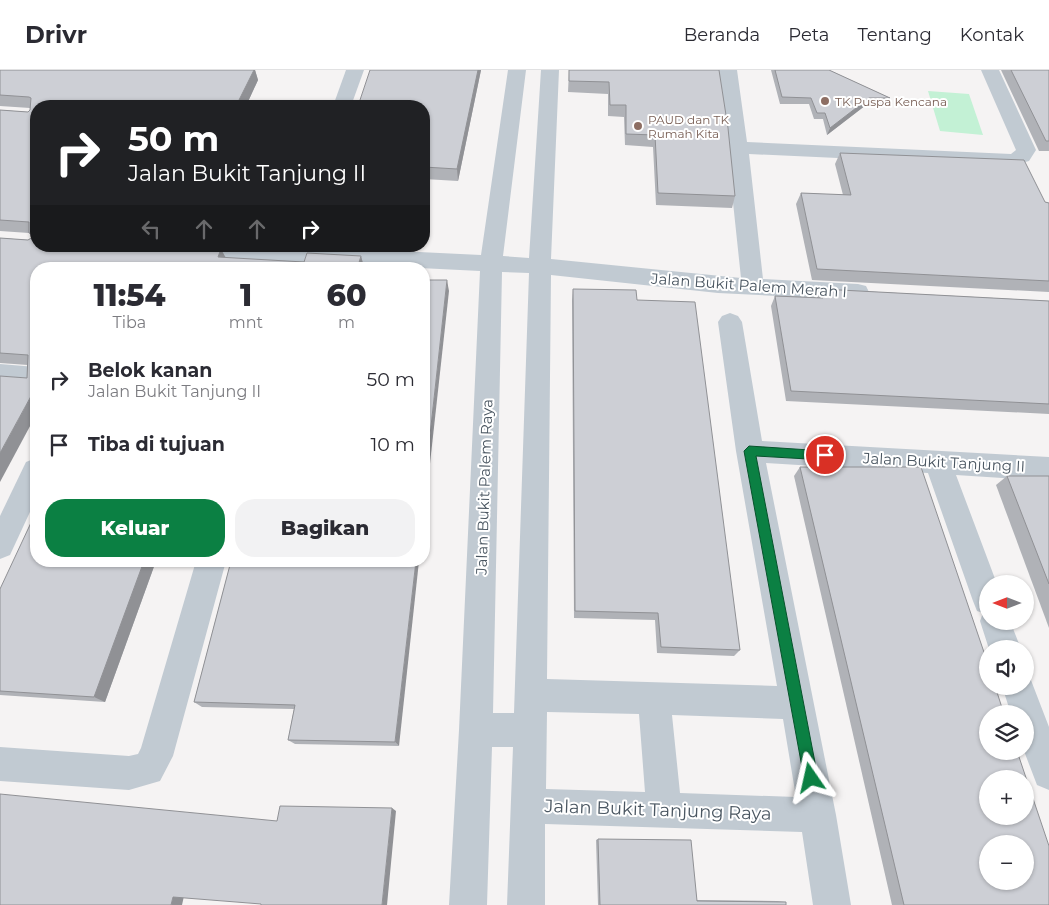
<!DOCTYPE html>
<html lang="id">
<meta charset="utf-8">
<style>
:root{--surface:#fff;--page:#f2f2f3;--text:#2b2b33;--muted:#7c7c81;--line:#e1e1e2;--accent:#0b8043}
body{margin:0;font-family:Montserrat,sans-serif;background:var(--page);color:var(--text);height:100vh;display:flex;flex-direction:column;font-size:19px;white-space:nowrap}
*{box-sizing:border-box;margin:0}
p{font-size:16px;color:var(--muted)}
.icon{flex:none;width:28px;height:28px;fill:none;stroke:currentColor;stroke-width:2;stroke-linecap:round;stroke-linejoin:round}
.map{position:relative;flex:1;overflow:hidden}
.drawer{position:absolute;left:30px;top:192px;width:400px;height:305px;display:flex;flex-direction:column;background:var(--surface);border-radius:20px;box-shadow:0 1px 4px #0004}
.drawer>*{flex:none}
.hud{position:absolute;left:30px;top:30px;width:400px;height:152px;border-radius:20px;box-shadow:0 1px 4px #0004;background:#202124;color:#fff;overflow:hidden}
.needle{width:32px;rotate:270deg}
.buttons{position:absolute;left:979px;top:505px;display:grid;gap:10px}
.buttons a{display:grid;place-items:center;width:55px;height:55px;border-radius:50%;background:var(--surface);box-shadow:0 1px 4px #0004;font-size:25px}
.pin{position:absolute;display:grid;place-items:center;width:42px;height:42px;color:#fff;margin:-21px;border:2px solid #fff;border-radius:50%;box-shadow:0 1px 5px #0007}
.me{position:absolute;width:55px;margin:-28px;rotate:349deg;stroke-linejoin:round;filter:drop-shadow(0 0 4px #0008)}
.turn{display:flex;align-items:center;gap:18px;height:105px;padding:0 15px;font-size:22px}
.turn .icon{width:65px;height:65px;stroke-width:2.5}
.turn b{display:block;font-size:35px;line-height:42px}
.lanes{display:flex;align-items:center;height:48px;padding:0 15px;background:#0003;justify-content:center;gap:25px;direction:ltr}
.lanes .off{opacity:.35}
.eta{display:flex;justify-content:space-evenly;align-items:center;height:85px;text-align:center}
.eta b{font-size:30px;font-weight:800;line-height:35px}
.action{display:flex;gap:10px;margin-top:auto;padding:10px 15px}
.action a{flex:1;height:58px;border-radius:20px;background:var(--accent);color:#fff;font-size:20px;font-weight:800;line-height:58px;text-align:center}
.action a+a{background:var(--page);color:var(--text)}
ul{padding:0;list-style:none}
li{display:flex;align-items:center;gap:15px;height:65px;padding:0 15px}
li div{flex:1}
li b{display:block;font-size:19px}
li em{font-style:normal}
header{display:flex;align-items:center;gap:30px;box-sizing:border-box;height:70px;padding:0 25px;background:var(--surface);border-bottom:1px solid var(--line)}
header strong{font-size:24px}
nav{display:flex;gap:28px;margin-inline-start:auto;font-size:18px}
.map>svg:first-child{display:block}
</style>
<header>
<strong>Drivr</strong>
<nav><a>Beranda</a><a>Peta</a><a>Tentang</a><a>Kontak</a></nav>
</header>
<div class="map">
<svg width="1049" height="835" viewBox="0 0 1049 835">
<rect width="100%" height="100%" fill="#f5f3f3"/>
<polygon fill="#c3f1d5" points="928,21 969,24 983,65 940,61"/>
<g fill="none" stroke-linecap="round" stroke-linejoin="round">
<g fill="#c1cad2" fill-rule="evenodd">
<polygon points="346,0 364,0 351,36 333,36"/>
<path d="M508,0H526L503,186L529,188L541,0H559L551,189L741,208L719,0H737L747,72L1011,84L1016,80L981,0H999L1036,80L1029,91L1011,96L749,84L763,209L858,214L866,216L869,222L866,228L858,230L718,223L551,205L547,609L777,616L736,381L718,252L722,246L730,243L738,246L742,252L762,371L1049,387V411L956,405L997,514H988V551H1010L1021,579H989L980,551L983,543L977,541L973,531L928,403L766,393L836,745L851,835H813L802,762L545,754V835H507L513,677H492L487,835H449L459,660L480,201L135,184L127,181L124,176H295L481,185ZM502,202L529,203L514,643H493ZM547,642L639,644L645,722L546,719ZM672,645L783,649L796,727L680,723Z"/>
<polygon points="0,294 36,297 36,317 0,314"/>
<polygon points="36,388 36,429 10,485 0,489 0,446 26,392"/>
<polygon points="196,491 226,491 173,686 160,711 129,720 0,711 0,677 129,686 138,684 141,678"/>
<polygon points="1025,603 1029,605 1049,657 1049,720 1037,715 1024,681 1025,644 1011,644 1002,616 1025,616"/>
</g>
</g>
<g fill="#b0b2b7">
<polygon points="0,0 255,0 258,10 246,36 36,36 36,176 304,192 361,186 364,197 36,199 36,345 27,308 28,295 0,293 0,168 28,170 33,167 29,163 0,161 0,40 28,42 30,40 30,38 0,36"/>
<polygon points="370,0 481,0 458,111 424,109 424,36"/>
<polygon points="569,0 719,0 735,126 732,138 656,135 653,77 625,75 624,47 608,46 608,24 568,22"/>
<polygon points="771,0 829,0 890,28 887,35 866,35 827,65 823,49 814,49 809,34 780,34"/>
<polygon points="1001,0 1049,0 1049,81 1039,81"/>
<polygon points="840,83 1045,132 1049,133 1049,222 812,210 796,134 801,123 843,125 835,94"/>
<polygon points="339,176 369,176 369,178"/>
<polygon points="573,219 637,230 740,580 734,586 657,583 655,550 574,548 572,230"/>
<polygon points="821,219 1049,231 1049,344 786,331 771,236 775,226 817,227"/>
<polygon points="800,397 1049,835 892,835 794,406"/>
<polygon points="1007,406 1049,406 1049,558 996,415"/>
<polygon points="36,491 156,491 105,632 0,625 0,519"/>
<polygon points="231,491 399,676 295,674 288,670 294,639 202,637 194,632"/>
<polygon points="598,769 697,830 777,831 786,832 786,835 598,835 596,770"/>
</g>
<g fill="#909195">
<polygon points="254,0 255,0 258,10 246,36 236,36"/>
<polygon points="478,0 481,0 458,111 457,99"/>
<polygon points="869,28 866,35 827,65 830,58"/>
<polygon points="221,179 227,190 218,187"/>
<polygon points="361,186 364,197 363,199 357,199"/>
<polygon points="447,210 449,221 424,448 424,420"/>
<polygon points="36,317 36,345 0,412 0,383"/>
<polygon points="144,491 156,491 105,632 94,627"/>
<polygon points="416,491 419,491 399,676 395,672"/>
<polygon points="392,738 396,741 387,835 382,835"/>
<polygon points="184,826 182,835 171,835 173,827"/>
</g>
<g fill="#cdcfd5" stroke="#909195" fill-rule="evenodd">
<polygon points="0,0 254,0 236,36 36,36 36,164 29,163 29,152 0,150 0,40 28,42 30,40 31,28 29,27 0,25"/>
<polygon points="370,0 478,0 457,99 424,97 424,36 358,36"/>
<polygon points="569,0 719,0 728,58 735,126 658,123 655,65 626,64 626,35 610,35 609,12 569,11"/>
<polygon points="775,0 829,0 890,28 869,28 830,58 825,43 817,43 811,28 782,27"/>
<polygon points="1011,0 1049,0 1049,71 1046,71"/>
<polygon points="840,83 1024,90 1045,132 1049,133 1049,211 817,199 801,123 851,125"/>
<polygon points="36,165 36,176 159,176 221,179 218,187 304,192 307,183 361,186 357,199 36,199 36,317 0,383 0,306 27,308 28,285 0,283 0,168 28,170"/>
<polygon points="424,210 447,210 424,420"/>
<polygon points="573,219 636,220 637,230 695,232 740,580 661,577 658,543 575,541"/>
<polygon points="821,219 1049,231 1049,334 791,321 775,226 823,228"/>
<path d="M800,397H921L988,594V616H995L1004,644H988V681H1017L1049,776V835H904ZM988,709H1025V746H988ZM988,774H1025V811H988Z"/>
<polygon points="1007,406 1049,406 1049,514"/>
<polygon points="36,442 36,491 144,491 94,627 0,621 0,519"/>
<polygon points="231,491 416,491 395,672 288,670 295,635 194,632"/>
<polygon points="0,724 277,751 280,736 392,738 382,835 261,835 261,834 173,827 171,835 0,835"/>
<polygon points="598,769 691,770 697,831 786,832 786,835 600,835"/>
</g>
<polygon fill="#0b8043" stroke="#07532c" points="749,376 825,381 830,385 825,390 756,386 818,708 816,713 811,715 806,713 804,708 744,381"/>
<g fill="#8d6e63" stroke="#fff" stroke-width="2">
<circle cx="825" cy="31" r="5"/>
<circle cx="638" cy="56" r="5"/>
</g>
<g text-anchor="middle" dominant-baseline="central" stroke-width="4" stroke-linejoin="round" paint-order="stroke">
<g font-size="12" fill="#785e54" stroke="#fff" text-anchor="start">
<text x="835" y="31">TK Puspa Kencana</text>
<text x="648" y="49">PAUD dan TK<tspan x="648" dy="14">Rumah Kita</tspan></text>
</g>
<g font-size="15" fill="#4a5661" stroke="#fff">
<text transform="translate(749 215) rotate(4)">Jalan Bukit Palem Merah I</text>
<text transform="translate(944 392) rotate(3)">Jalan Bukit Tanjung II</text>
<text transform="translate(484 417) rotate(-88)">Jalan Bukit Palem Raya</text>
</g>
<g font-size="18" fill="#4a5661" stroke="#fff">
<text transform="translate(658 740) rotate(2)">Jalan Bukit Tanjung Raya</text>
</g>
</g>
</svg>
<div class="buttons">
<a><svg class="needle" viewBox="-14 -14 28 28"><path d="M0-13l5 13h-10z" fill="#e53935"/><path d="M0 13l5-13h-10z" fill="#7c7c81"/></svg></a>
<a><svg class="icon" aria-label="sound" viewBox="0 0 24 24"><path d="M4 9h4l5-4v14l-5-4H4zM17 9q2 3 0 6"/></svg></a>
<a><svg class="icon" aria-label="layers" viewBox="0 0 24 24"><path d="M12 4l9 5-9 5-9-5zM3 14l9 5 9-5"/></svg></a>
<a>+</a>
<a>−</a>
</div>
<div class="pin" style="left:825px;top:385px;background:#d93025"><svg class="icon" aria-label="arrive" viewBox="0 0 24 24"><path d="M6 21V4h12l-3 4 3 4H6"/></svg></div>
<svg class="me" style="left:811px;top:708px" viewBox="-20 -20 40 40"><path d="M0-17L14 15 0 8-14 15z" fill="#0b8043" stroke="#fff" stroke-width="4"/></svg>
<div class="hud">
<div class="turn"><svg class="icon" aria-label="right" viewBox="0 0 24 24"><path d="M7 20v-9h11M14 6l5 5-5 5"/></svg><div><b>50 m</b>Jalan Bukit Tanjung II</div></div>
<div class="lanes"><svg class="icon off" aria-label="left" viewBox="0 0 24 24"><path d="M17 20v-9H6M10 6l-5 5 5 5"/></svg><svg class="icon off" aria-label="ahead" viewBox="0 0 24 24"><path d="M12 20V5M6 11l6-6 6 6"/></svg><svg class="icon off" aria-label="ahead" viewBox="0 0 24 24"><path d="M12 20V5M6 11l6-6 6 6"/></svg><svg class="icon" aria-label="right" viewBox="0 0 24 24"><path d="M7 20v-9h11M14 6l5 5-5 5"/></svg></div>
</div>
<section class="drawer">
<div class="eta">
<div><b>11:54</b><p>Tiba</p></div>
<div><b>1</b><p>mnt</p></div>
<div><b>60</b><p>m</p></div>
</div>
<ul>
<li><svg class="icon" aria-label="right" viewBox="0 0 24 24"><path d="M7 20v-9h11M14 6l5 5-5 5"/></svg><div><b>Belok kanan</b><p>Jalan Bukit Tanjung II</p></div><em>50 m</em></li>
<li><svg class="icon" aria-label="arrive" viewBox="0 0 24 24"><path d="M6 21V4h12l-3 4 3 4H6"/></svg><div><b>Tiba di tujuan</b></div><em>10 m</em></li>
</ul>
<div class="action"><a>Keluar</a><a>Bagikan</a></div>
</section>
</div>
